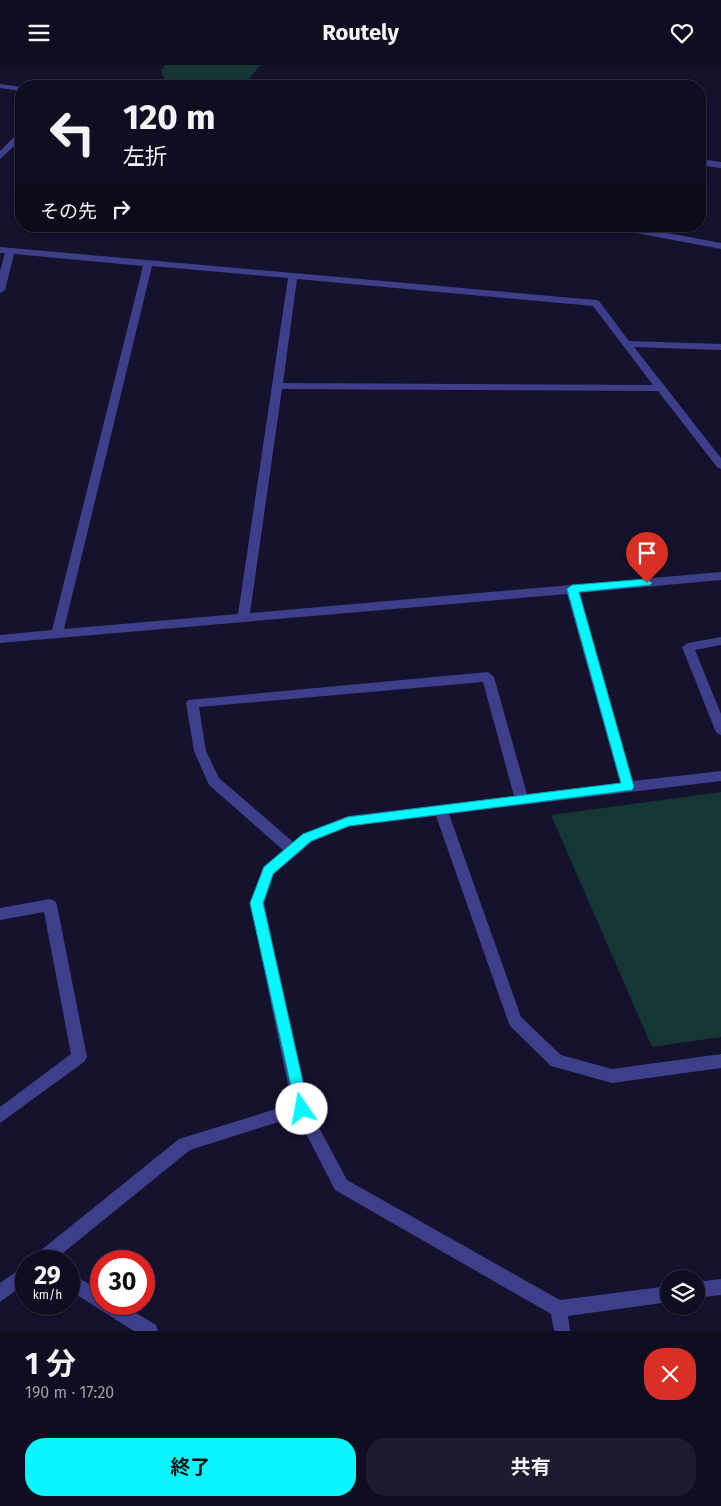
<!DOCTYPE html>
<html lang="ja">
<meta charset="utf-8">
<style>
:root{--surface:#0f0e21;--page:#1d1c2e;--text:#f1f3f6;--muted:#9b9ca5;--line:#2f2e3f;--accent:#0af6fe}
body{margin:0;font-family:"Fira Sans","Noto Sans JP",sans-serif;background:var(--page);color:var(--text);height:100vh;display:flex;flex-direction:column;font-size:19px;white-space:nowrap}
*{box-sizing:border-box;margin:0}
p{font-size:16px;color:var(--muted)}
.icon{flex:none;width:28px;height:28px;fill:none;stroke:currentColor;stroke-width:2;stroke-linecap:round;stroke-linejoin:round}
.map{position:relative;height:1266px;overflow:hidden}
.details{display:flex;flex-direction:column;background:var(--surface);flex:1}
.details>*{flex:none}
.top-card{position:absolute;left:15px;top:15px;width:691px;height:152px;border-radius:20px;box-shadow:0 1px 4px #0004,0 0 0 1px var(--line);background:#0f0e21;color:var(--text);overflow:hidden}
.buttons{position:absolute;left:660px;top:1205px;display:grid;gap:10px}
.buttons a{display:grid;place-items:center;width:45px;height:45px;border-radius:50%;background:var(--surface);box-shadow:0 1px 4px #0004,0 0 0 1px var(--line);font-size:25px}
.speed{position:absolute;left:15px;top:1185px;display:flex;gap:10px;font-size:25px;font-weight:700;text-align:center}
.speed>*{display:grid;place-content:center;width:65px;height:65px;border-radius:50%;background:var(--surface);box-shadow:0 1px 4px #0004,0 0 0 1px var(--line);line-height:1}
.speed small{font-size:12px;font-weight:400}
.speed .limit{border:8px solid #d22;background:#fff;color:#111}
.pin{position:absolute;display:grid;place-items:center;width:42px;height:42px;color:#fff;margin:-51px -21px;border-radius:50% 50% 50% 0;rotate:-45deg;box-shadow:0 0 5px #0007}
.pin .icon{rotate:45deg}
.me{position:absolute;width:55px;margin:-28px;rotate:348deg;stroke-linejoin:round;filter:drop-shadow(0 0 4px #0008)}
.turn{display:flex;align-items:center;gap:18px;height:105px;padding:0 25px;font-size:22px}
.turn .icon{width:65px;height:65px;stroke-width:2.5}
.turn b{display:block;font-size:35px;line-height:42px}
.then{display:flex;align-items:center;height:48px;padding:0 25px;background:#0003;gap:10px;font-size:19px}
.round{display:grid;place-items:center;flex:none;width:52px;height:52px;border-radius:20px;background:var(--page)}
.overview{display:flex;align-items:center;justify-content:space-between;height:85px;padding:0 25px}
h1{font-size:30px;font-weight:700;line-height:38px}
.cta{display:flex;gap:10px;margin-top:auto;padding:10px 25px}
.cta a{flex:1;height:58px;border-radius:20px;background:var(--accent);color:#111;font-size:20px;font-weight:700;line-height:58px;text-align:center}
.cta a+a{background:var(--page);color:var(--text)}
header{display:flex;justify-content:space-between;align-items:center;height:65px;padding:0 25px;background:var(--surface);font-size:22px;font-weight:700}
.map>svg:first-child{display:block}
</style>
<header><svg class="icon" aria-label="menu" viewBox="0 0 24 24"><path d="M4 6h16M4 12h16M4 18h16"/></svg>Routely<svg class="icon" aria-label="heart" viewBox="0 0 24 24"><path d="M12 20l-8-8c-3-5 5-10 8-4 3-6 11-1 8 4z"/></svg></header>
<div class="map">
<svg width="721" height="1266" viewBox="0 0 721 1266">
<rect width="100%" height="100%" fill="#14122c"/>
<g fill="#153633">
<polygon points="165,0 260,0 244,21 167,21 161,6"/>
<polygon points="721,727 721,972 652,982 551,750"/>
</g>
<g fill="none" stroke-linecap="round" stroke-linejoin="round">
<g fill="#3d3f8b" fill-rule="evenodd">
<polygon points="0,19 21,22 21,26 0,23"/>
<polygon points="18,68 21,68 21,75 0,94 0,86"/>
<polygon points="700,94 721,97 721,103 700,100"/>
<polygon points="404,161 413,161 408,166 405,165"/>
<polygon points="611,161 631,161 721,178 721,184 615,164"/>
<path d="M0,182L596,235L599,236L629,276L721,279V285L634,282L721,393V404L717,402L658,326L282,324L250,548L721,507V515L579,528L633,716L721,706V716L449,749L521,952L561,990L612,1004L721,989V1003L612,1018L551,1001L510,961L508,956L436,751L349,761L312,777L274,809L264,838L308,1042L347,1115L560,1235L669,1221V1237L568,1251L570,1266H554L551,1249L335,1125L297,1051L190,1085L53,1196H33L35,1190L179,1074L292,1039L250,838L263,802L283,785L209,720L194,686L186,638L188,635L488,607L494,612L527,729L620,718L567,529L0,578V570L52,565L143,201L14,189L5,225L0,228V206L5,188H0ZM152,201L288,213L238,549L64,564ZM297,214L593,241L653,320L283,318ZM483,617L514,731L348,751L302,769L293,777L219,713L206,686L199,642Z"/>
<polygon points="721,572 721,580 695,585 721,649 721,670 717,668 715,665 682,582 688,578"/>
<polygon points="50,834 55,836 57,840 87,992 84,997 0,1058 0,1042 71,989 44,847 0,855 0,843"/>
<polygon points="26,1200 26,1218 0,1237 0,1218"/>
<polygon points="69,1207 101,1226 101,1239 121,1239 156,1260 158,1266 134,1266 69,1225"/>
<polygon points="721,1214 721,1230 696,1233 696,1217"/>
</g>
</g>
<polygon fill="#0af6fe" stroke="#06a0a5" points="647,514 652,518 650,520 579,527 634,722 632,725 349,761 311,776 273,809 263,838 309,1044 306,1048 302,1050 297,1048 250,838 264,802 303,769 348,752 621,718 567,524 572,520"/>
</svg>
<div class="buttons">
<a><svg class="icon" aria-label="layers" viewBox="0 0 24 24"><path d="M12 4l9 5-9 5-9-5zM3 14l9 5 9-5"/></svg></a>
</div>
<div class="speed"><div>29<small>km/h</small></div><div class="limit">30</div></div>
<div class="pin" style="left:647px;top:518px;background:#d93025"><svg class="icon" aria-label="arrive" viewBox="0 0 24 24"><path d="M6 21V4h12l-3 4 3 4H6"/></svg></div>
<svg class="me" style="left:302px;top:1044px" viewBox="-20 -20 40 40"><circle r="19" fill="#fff"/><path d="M0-13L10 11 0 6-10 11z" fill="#0af6fe"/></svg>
<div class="top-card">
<div class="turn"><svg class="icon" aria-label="left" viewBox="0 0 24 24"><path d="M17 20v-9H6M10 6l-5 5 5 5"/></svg><div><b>120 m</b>左折</div></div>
<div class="then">その先<svg class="icon" aria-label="right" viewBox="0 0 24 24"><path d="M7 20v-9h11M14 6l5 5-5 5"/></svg></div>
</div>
</div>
<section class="details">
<div class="overview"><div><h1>1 分</h1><p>190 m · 17:20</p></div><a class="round" style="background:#d93025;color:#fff"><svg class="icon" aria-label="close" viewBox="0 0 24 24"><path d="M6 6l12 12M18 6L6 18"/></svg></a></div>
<div class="cta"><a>終了</a><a>共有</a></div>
</section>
